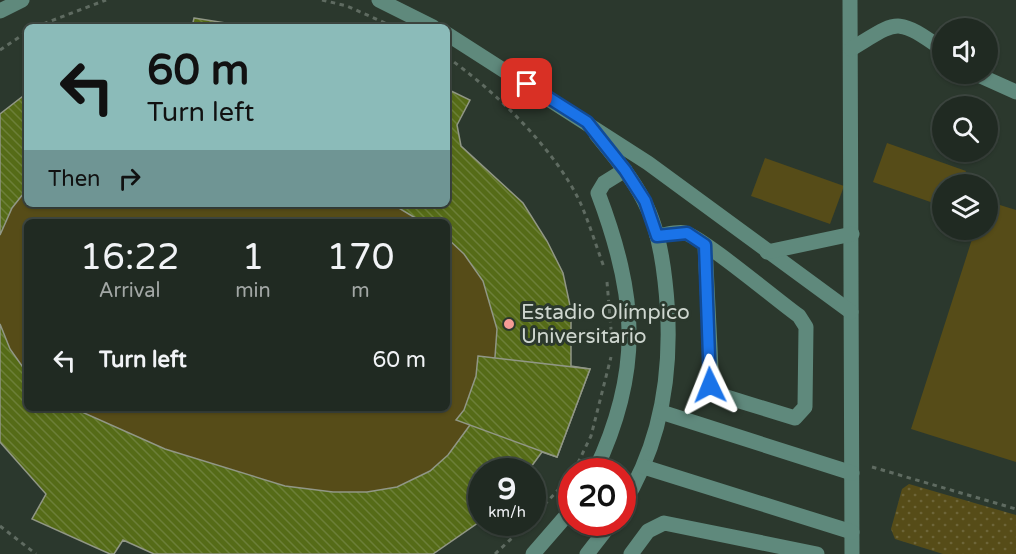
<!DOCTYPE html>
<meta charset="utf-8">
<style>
:root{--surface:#202a22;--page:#28322a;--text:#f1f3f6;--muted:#a2a7a5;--line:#3d4640}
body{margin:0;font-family:"Varela Round",sans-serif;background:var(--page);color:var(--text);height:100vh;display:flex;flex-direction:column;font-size:22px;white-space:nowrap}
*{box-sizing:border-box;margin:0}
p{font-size:20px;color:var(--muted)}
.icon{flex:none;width:33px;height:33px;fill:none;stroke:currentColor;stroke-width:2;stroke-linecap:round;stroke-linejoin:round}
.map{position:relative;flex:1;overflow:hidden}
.panel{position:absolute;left:24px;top:219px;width:426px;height:192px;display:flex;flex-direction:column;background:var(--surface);border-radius:9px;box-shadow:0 2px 4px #0004,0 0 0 2px var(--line)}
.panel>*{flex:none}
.guide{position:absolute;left:24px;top:24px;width:426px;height:183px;border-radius:9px;box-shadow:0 2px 4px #0004,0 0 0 2px var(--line);background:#8bbbb9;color:#111;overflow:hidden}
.buttons{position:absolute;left:932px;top:18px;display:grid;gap:12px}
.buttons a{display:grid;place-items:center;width:66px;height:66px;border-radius:50%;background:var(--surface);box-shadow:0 2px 4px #0004,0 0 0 2px var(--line);font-size:30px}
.speed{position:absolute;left:468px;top:458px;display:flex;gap:12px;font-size:30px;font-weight:700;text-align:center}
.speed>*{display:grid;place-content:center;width:78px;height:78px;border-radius:50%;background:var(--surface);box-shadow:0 2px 4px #0004,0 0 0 2px var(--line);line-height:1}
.speed small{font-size:15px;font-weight:400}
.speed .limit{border:9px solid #d22;background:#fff;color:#111}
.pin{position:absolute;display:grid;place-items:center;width:51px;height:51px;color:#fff;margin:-26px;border-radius:12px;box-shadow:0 3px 9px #0006}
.me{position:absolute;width:66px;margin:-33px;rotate:358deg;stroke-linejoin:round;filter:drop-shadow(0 0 4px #0008)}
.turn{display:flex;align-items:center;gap:21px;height:126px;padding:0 24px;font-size:27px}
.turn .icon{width:78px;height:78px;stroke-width:2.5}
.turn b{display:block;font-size:42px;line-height:51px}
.then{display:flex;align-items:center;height:57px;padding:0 24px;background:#0003;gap:12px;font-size:22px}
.eta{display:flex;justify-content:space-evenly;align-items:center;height:102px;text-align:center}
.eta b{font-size:36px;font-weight:600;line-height:42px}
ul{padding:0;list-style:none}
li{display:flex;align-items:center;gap:18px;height:78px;padding:0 24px}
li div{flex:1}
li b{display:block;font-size:22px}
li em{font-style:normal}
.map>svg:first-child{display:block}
</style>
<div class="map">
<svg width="1016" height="554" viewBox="0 0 1016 554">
<defs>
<pattern id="park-dots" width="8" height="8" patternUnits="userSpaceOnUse" patternTransform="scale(1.5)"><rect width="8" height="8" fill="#564c18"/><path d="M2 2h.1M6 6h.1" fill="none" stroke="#6d6539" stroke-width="1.8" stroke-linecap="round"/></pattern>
<pattern id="building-back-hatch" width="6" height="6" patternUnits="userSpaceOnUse" patternTransform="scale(1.5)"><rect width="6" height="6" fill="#556b17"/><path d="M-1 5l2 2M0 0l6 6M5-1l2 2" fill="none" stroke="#6c7f38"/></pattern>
</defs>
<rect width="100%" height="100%" fill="#2b382d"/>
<polygon fill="url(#park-dots)" points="909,484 1016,515 1016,554 943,554 895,539 891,529 902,489"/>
<g fill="#564c18" fill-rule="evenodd">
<path d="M447,89L470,100L457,125L461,146L523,203L547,241L563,273L571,310V366L590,369L557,457L542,452L528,471H482L481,520L433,554H154L123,540L114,554H110L32,519L46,493L0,442V114L27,93V204H447ZM27,222H447V408H27Z"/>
<polygon points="887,143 966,171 961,184 942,184 942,206 873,182"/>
<polygon points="765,158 844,186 830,224 751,196"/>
<polygon points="987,201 1016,210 1016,462 911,429 975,230 987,230"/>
</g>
<g fill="url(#building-back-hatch)" stroke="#919786" stroke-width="1.5">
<polygon points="194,18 251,27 192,27"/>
<polygon points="447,89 470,100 457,125 461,146 523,203 547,241 563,273 571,310 571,366 590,369 557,457 542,452 528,471 482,471 482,520 433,554 154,554 123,540 114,554 110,554 32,519 46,494 0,442 0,324 10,349 27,373 27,408 73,408 165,449 285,486 333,492 367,492 397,487 430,471 448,455 470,425 485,397 495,357 497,329 483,281 464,254 447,238 447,222 422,222 392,204 447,204"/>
<polygon points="27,93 27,189 12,208 0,235 0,114"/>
<polygon points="478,356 590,369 557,457 456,420 464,410 476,376"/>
</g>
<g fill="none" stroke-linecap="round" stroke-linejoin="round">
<g stroke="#5f6b61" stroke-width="3" stroke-dasharray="4.5 4.5" stroke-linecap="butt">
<polyline points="322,0 347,6 394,27"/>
<polyline points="35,27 106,0"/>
<polyline points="0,50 27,32"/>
<path d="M447,57C495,91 554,148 580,202C589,222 596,246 604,267"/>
<polyline points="607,282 612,341"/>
<polyline points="872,467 1016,509"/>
<polyline points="574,471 591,436 611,357"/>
<polyline points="532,518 572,475"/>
<polyline points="0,526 36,554"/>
<polyline points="495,554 529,522"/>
</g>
<g stroke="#5f897c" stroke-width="15">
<polyline points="379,0 433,27"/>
<polyline points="850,0 852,554"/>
<polyline points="0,11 22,0"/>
<polyline points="447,34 648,163 851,312"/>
<path d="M851,49C898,21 895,16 942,49"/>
<polyline points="976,74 1016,92"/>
<path d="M596,134C613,155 632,177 644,201C657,225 662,254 665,281C674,359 665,438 622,506"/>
<path d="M657,236C666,235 677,231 685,233C702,237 779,302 799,316L806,327L805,407L795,418L720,395L712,389L705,245"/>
<polyline points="767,252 852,234"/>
<polyline points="661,412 852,473"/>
<polyline points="644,467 852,532"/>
<path d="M595,471C643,370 637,296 598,193L604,183L625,170"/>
<polyline points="533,554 572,509"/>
<polyline points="587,554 612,522"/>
<polyline points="631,554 648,531 664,523 817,554"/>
</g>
</g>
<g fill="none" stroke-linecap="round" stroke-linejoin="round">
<defs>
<polyline id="route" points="527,84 587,122 625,170 645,201 657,236 687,233 705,245 710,385"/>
</defs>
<use href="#route" stroke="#114b97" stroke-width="15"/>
<use href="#route" stroke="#1a73e8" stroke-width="10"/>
</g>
<circle fill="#f59c96" stroke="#2b382d" stroke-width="2" cx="509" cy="324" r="6"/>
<g text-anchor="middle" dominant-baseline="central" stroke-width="6" stroke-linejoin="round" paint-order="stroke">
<g font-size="21" fill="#ced6cf" stroke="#2b382d" text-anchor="start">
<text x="521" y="312">Estadio Olímpico<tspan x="521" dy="24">Universitario</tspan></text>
</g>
</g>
</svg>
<div class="buttons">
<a><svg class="icon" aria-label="sound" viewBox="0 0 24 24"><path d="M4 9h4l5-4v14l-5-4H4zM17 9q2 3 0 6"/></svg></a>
<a><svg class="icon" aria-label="search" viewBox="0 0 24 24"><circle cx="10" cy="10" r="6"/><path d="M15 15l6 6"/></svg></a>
<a><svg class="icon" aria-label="layers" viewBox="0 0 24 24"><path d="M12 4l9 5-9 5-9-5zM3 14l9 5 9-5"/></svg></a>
</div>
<div class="speed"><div>9<small>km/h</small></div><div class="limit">20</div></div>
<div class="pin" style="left:527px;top:84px;background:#d93025"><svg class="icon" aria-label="arrive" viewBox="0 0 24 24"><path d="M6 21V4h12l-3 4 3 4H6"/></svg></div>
<svg class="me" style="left:710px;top:385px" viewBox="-20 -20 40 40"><path d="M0-17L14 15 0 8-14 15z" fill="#1a73e8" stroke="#fff" stroke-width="4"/></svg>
<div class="guide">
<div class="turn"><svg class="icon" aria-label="left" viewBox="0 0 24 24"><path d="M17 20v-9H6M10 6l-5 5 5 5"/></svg><div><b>60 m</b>Turn left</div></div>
<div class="then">Then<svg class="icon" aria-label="right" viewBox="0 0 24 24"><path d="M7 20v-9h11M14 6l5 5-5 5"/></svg></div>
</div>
<section class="panel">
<div class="eta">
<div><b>16:22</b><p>Arrival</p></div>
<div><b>1</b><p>min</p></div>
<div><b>170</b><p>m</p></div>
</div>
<ul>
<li><svg class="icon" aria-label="left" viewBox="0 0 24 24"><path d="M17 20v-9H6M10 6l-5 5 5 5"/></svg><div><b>Turn left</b></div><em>60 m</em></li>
</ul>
</section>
</div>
